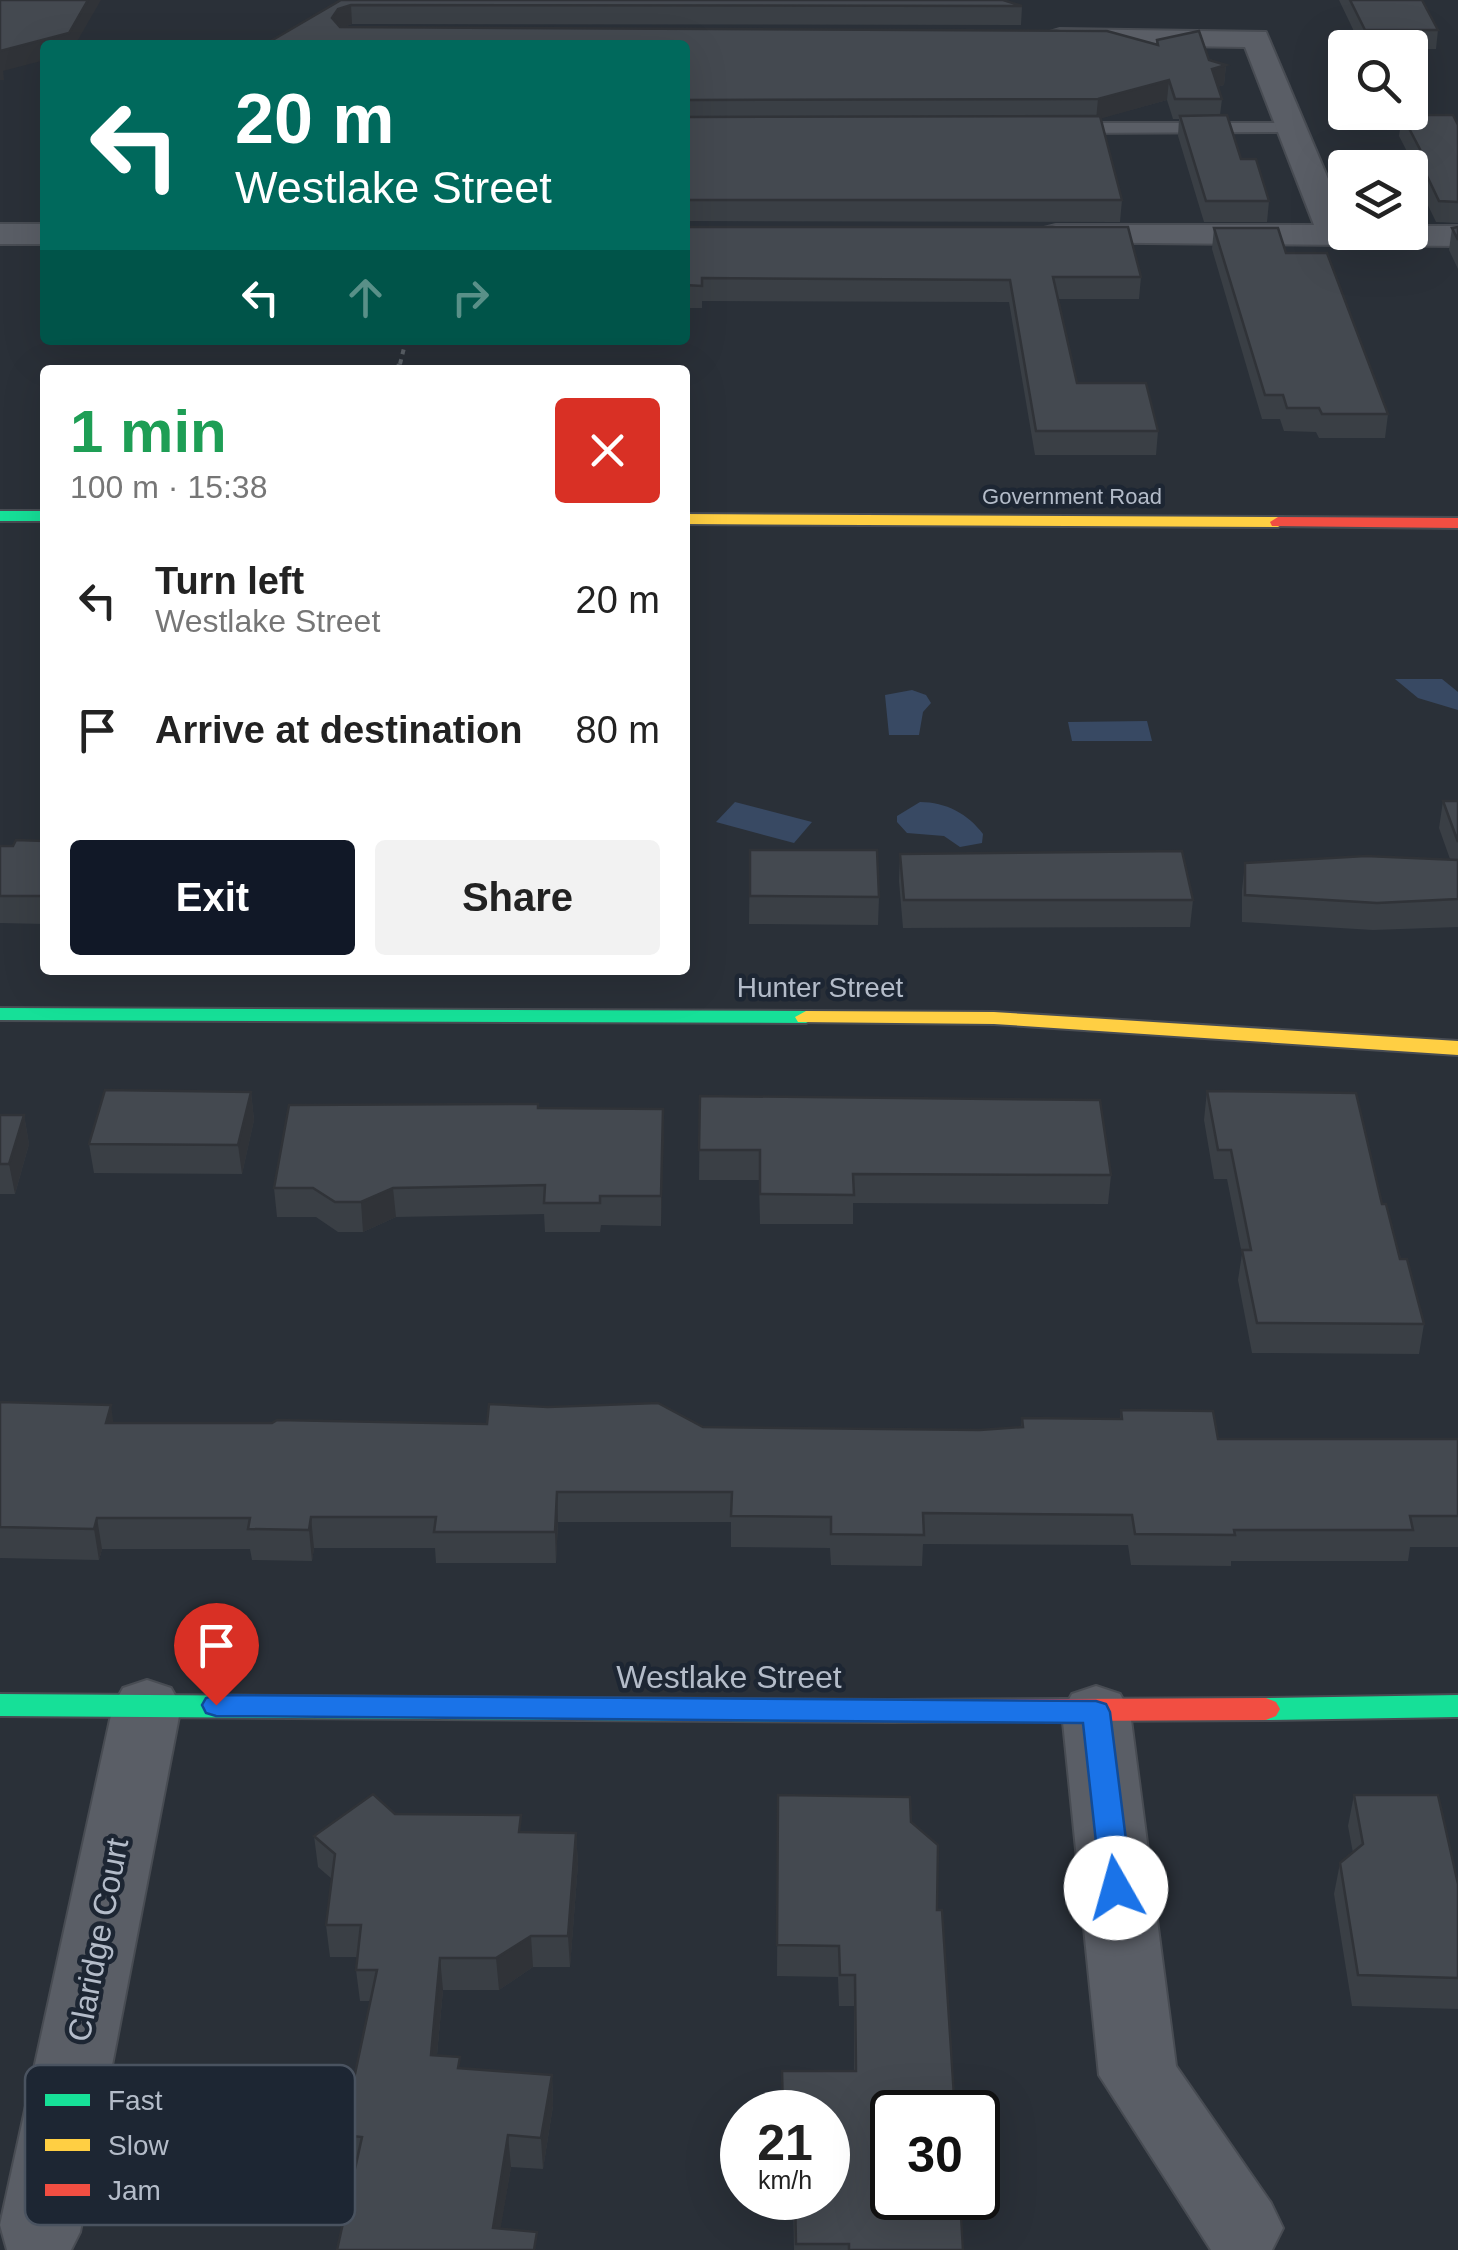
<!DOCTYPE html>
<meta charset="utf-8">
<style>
:root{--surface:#fff;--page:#f2f2f2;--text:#222;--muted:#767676;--accent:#111827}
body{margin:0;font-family:Helvetica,sans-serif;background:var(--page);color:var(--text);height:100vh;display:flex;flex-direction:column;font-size:38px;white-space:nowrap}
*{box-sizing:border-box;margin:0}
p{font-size:32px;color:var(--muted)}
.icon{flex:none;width:55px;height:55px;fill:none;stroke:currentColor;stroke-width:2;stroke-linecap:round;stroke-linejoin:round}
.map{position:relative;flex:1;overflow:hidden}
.details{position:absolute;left:40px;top:365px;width:650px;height:610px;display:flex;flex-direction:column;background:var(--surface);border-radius:10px;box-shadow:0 10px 40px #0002}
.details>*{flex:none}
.guide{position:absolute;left:40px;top:40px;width:650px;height:305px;border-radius:10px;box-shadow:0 10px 40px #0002;background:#00695c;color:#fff;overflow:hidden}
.fabs{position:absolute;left:1328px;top:30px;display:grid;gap:20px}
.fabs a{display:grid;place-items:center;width:100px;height:100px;border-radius:10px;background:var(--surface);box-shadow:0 10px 40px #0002;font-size:50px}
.speed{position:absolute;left:720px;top:2090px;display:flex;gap:20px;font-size:50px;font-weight:700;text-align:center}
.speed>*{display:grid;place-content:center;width:130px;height:130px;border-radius:50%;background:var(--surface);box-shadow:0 10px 40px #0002;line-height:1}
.speed small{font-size:25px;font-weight:400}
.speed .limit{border:5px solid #111;border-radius:15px;background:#fff;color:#111}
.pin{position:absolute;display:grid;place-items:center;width:85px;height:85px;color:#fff;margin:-102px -42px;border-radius:50% 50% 50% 0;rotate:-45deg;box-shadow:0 0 10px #0007}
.pin .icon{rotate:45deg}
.me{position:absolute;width:110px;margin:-55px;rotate:353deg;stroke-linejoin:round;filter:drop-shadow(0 0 8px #0008)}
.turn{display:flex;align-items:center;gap:35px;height:210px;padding:0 30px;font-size:45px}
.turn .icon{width:130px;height:130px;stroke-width:2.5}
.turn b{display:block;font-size:70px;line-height:85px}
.lanes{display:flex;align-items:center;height:95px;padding:0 30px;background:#0003;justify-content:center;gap:50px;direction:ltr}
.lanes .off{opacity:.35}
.round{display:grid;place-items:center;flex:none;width:105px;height:105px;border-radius:10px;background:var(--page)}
.head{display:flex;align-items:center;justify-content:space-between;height:170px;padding:0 30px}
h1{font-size:60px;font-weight:700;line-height:75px;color:#1e9e55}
.primary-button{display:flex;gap:20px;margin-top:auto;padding:20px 30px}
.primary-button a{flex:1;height:115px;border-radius:10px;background:var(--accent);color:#fff;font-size:40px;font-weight:700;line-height:115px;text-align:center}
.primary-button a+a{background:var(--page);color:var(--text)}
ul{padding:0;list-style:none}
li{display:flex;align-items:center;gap:30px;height:130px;padding:0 30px}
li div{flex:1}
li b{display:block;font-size:38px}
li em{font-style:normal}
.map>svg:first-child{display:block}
</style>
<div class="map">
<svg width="1458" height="2250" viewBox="0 0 1458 2250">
<rect width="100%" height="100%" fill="#2a3038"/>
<g fill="#384963">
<polygon points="1395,679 1442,679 1458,692 1458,710 1418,698"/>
<polygon points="912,690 926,695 931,703 923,712 919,735 889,735 885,695"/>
<polygon points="1147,721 1152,741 1072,741 1068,722"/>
<polygon points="735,802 812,822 794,843 716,822"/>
<path d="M920,802C946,802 968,814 983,834L982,843L960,847L944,836L907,833L897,822V816Z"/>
</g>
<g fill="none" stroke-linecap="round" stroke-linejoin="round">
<defs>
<polygon id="lane" points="1293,123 1299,124 1299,132 1066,133 1057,128 1066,123"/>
<g id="street">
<polygon points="1060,29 1266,32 1345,219 1345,232 1410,232 1410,226 1458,226 1458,246 1044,242 1039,235 1044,228 1056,225 1314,225 1245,47 1050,44 1045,38 1050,32"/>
<rect x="0" y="224" width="45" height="20"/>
<polygon points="147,1680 171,1688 181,1706 80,2232 71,2250 7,2250 0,2225 113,1706 123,1688"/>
<polygon points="1096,1686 1120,1694 1130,1712 1176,2066 1271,2203 1283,2228 1272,2250 1211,2250 1099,2075 1062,1712 1072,1694"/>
</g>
<g id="fast">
<rect x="0" y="511" width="45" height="10"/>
<polygon points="0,1008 806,1011 817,1017 806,1023 0,1020"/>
<polygon points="0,1694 890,1700 900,1703 904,1711 900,1719 890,1722 0,1716"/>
<polygon points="1458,1695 1458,1717 1266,1720 1256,1716 1252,1709 1256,1702 1266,1698"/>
</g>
<g id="slow">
<polygon points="685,514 1278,517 1286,522 1278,527 685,524"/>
<polygon points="806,1011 994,1012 1458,1041 1458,1055 994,1024 798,1022 795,1017"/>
</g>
<g id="jam">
<polygon points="1278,517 1458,518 1458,528 1272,526 1270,522"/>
<polygon points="1266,1698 1276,1702 1280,1709 1276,1716 1266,1720 890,1722 880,1719 876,1711 880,1703 890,1700"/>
</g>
</defs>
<use href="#lane" stroke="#484c53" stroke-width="4"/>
<use href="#street" stroke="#484c53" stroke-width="4"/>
<use href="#fast" stroke="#484c53" stroke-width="4"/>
<use href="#slow" stroke="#484c53" stroke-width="4"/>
<use href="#jam" stroke="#484c53" stroke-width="4"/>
<polyline stroke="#5d636a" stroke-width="4" stroke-dasharray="5 5" stroke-linecap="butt" points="400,364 406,340"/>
<polyline stroke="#5d636a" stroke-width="5" stroke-dasharray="6 6" stroke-linecap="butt" points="398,370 400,361"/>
<use href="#lane" fill="#5a5e66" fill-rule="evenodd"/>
<use href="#street" fill="#5a5e66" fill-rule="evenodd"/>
<use href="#fast" fill="#16e098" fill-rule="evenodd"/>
<use href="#slow" fill="#ffcf43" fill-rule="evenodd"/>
<use href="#jam" fill="#f24e42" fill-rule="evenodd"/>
</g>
<g fill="#3a3f45">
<polygon points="341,0 1022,6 1021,25 352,24 343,27 1156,45 1157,40 1226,65 1224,85 1217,87 1222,99 1220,115 1241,159 1269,201 1267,222 1204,222 1178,136 1179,119 1173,119 1167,100 1101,118 1122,200 1120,222 685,221 685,45 264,45"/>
<polygon points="1339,0 1422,0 1438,30 1436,49 1410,49 1410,48 1362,48"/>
<polygon points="1402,115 1458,125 1458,223 1436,222 1414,176 1415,167 1399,136"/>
<polygon points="685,227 1141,277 1139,299 1058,299 1077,383 1158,431 1156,455 1035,455 1009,302 702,301 702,308 685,308"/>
<polygon points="1458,227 1458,269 1449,250 1452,228"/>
<polygon points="1214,228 1286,253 1388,414 1385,438 1319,438 1316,432 1284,431 1280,419 1262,419 1212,249"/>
<polygon points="1443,801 1458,801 1458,927 1373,930 1242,922 1242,890 1245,863 1450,859 1439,828"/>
<polygon points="45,841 45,924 0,923 0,846 13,846"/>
<polygon points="750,850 879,897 878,925 749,924"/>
<polygon points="900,854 1193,900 1190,927 903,928 899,881"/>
<polygon points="1207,1091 1382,1204 1424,1324 1419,1354 1252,1353 1238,1280 1242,1254 1227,1179 1214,1179 1204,1120"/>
<polygon points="251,1092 254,1120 242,1174 94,1173 89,1144"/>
<polygon points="700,1096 1111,1175 1108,1204 853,1203 853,1224 760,1224 759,1180 699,1180"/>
<polygon points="539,1108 663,1109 661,1226 601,1225 600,1232 545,1232 544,1214 396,1217 363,1232 338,1232 316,1217 277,1217 274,1188"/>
<polygon points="0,1115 24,1115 29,1144 15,1194 0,1194"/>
<polygon points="0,1402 113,1423 487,1424 980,1430 1021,1428 1022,1418 1120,1419 1121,1410 1218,1439 1458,1439 1458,1547 1410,1547 1408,1561 1231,1561 1231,1566 1131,1565 1128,1545 923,1544 922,1566 831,1565 830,1548 731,1547 731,1522 558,1522 556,1563 436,1563 435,1548 314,1548 312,1561 252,1560 250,1549 102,1549 99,1560 0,1558"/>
<polygon points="778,1795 911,1822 937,1910 963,2250 794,2250 793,2198 828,2198 828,2112 782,2112 782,2071 854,2071 854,2006 839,2006 838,1977 777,1976"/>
<polygon points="1354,1795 1458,1884 1458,2009 1352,2006 1334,1894 1340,1863 1353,1853 1348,1826"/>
<polygon points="395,1814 522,1832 576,1833 578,1864 570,1967 533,1967 499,1990 443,1990 437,2055 461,2068 552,2075 553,2106 543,2169 511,2167 500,2229 538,2250 355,2167 345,2167 342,2135 370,2001 360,2001 356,1970 358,1957 330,1957 326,1925 332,1879 318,1867 314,1836"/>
</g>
<g fill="#303338">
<polygon points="88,0 101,0 75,45 45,45 45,60 3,71 4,80 0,80 0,51"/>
<polygon points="351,5 352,24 339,29 332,18 338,9"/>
<polygon points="1226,65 1224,85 1210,89 1212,69"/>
<polygon points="1169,80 1167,100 1096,120 1098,99"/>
<polygon points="251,1092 254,1120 242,1174 238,1145"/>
<polygon points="663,1109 664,1138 661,1226 661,1196"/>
<polygon points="24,1115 29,1144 15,1194 9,1164"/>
<polygon points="393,1188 396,1217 363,1232 361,1202"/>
<polygon points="111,1405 115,1435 106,1423"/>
<polygon points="557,1492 558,1522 556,1563 555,1532"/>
<polygon points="311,1517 314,1548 312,1561 309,1530"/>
<polygon points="97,1518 102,1549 99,1560 94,1529"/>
<polygon points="576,1833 578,1864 570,1967 568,1936"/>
<polygon points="531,1936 533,1967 499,1990 496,1958"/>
<polygon points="440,1958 443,1990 434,2086 431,2055"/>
<polygon points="552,2075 553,2106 543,2169 541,2138"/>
<polygon points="508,2135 511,2167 497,2250 493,2228"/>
</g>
<g fill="#444950" stroke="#303338" stroke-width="2.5">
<polygon points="0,0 88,0 69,33 0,51"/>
<polygon points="341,0 1003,0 1022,6 351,5 338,9 332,18 340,27 1107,31 1158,45 1157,40 1199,31 1209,60 1226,65 1212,69 1222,99 1175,99 1169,80 1098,99 685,100 685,45 264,45"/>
<polygon points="1350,0 1422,0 1438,30 1365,30"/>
<polygon points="1227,115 1241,159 1256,159 1269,201 1206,201 1180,116"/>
<polygon points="1402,115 1453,115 1458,125 1458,202 1439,201 1417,155 1423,155"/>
<polygon points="1100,116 1122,200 685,200 685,117"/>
<polygon points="685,227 1128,227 1141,277 1053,277 1077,383 1146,383 1158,431 1036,431 1010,280 702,278 702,286 685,285"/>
<polygon points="1458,227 1458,240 1452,228"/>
<polygon points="1214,228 1278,228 1286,253 1327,253 1388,414 1322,414 1319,408 1287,408 1283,395 1265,395"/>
<polygon points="1443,801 1458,801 1458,842"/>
<polygon points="16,840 45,841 45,896 0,896 0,846 13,846"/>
<polygon points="750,850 877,850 879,897 750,896"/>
<polygon points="1182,851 1193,900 904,900 900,854"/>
<polygon points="1366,856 1458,860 1458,899 1377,903 1245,895 1245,863"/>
<polygon points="105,1090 251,1092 238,1145 89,1144"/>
<polygon points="1207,1091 1356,1093 1382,1204 1386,1204 1400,1259 1407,1259 1424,1324 1257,1323 1242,1250 1251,1250 1231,1150 1218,1150"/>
<polygon points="700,1096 1100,1100 1111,1175 853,1174 854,1195 760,1194 760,1150 699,1150"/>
<polygon points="538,1104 538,1108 663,1109 661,1196 600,1196 600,1203 544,1203 545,1185 393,1188 361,1202 335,1202 313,1188 274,1188 289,1105"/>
<polygon points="0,1115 24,1115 9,1164 0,1164"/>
<polygon points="0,1402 111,1405 106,1423 272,1423 277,1420 487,1424 489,1404 548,1407 658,1403 703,1427 980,1430 1023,1427 1022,1418 1122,1419 1121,1410 1213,1411 1218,1439 1458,1439 1458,1516 1410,1516 1413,1530 1234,1530 1235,1535 1135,1534 1132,1515 923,1513 924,1535 831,1534 831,1517 731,1516 732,1492 557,1492 555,1532 434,1532 436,1517 311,1517 309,1530 248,1529 250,1518 97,1518 94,1529 0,1527"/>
<polygon points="373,1794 395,1814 521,1815 519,1832 576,1833 568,1936 531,1936 496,1958 440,1958 431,2055 460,2057 458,2068 552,2075 541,2138 508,2135 493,2228 537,2232 534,2250 337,2250 362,2137 342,2135 377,1970 356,1970 361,1925 326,1925 335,1854 314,1836"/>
<polygon points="778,1795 910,1797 911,1822 938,1845 937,1910 942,1910 955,2112 892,2112 892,2198 960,2198 963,2250 849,2250 849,2244 796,2244 795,2198 828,2198 828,2112 783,2112 782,2071 856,2071 855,1975 840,1975 839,1946 777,1945"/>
<polygon points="1354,1795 1438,1795 1458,1884 1458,1978 1358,1975 1340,1863 1363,1844"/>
</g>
<polygon fill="#1a73e8" stroke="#114b97" stroke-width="2.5" points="216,1695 1096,1701 1106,1704 1110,1712 1132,1888 1127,1897 1116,1900 1106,1897 1101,1888 1083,1723 216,1716 206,1713 202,1705 206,1698"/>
<g text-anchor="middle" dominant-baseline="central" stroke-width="9" stroke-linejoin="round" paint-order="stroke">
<g font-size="22" fill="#b4bcc9" stroke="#1d2633">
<text x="1072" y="496">Government Road</text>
</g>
<g font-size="28" fill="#b4bcc9" stroke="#1d2633">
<text x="820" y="987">Hunter Street</text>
</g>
<g font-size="32" fill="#b4bcc9" stroke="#1d2633">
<text x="729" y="1677">Westlake Street</text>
<text transform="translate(98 1940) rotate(-79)">Claridge Court</text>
</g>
</g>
<rect x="25" y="2065" width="330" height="160" rx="15" fill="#1d2633" stroke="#4a5360" stroke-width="2.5"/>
<rect x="45" y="2094" width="45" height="12" fill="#16e098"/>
<rect x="45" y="2139" width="45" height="12" fill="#ffcf43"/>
<rect x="45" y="2184" width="45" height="12" fill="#f24e42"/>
<g font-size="28" fill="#b4bcc9">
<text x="108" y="2110">Fast</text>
<text x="108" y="2155">Slow</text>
<text x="108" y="2200">Jam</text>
</g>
</svg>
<div class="fabs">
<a><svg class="icon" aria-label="search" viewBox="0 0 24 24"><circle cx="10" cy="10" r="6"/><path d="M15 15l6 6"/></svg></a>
<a><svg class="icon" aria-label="layers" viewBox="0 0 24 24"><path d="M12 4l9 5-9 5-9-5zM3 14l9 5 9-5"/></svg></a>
</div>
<div class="speed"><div>21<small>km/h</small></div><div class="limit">30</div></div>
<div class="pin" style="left:216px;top:1705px;background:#d93025"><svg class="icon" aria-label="arrive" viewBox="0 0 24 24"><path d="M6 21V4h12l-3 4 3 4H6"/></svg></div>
<svg class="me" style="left:1116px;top:1888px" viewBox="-20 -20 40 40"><circle r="19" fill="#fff"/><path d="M0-13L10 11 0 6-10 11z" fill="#1a73e8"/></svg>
<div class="guide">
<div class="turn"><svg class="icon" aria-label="left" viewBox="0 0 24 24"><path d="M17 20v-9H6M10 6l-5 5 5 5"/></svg><div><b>20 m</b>Westlake Street</div></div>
<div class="lanes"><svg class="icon" aria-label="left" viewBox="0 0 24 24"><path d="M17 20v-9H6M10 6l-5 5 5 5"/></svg><svg class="icon off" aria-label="ahead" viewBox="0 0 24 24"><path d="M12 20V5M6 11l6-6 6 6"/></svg><svg class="icon off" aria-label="right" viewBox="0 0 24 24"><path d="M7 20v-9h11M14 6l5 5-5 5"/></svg></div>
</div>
<section class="details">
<div class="head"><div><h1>1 min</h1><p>100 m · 15:38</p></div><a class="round" style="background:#d93025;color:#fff"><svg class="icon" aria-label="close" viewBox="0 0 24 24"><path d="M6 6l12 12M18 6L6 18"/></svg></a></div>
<ul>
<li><svg class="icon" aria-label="left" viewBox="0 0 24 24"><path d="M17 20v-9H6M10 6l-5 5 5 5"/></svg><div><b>Turn left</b><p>Westlake Street</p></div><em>20 m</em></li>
<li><svg class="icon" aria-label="arrive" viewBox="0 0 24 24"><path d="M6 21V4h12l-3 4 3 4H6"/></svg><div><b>Arrive at destination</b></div><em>80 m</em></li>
</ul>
<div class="primary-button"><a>Exit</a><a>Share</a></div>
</section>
</div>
